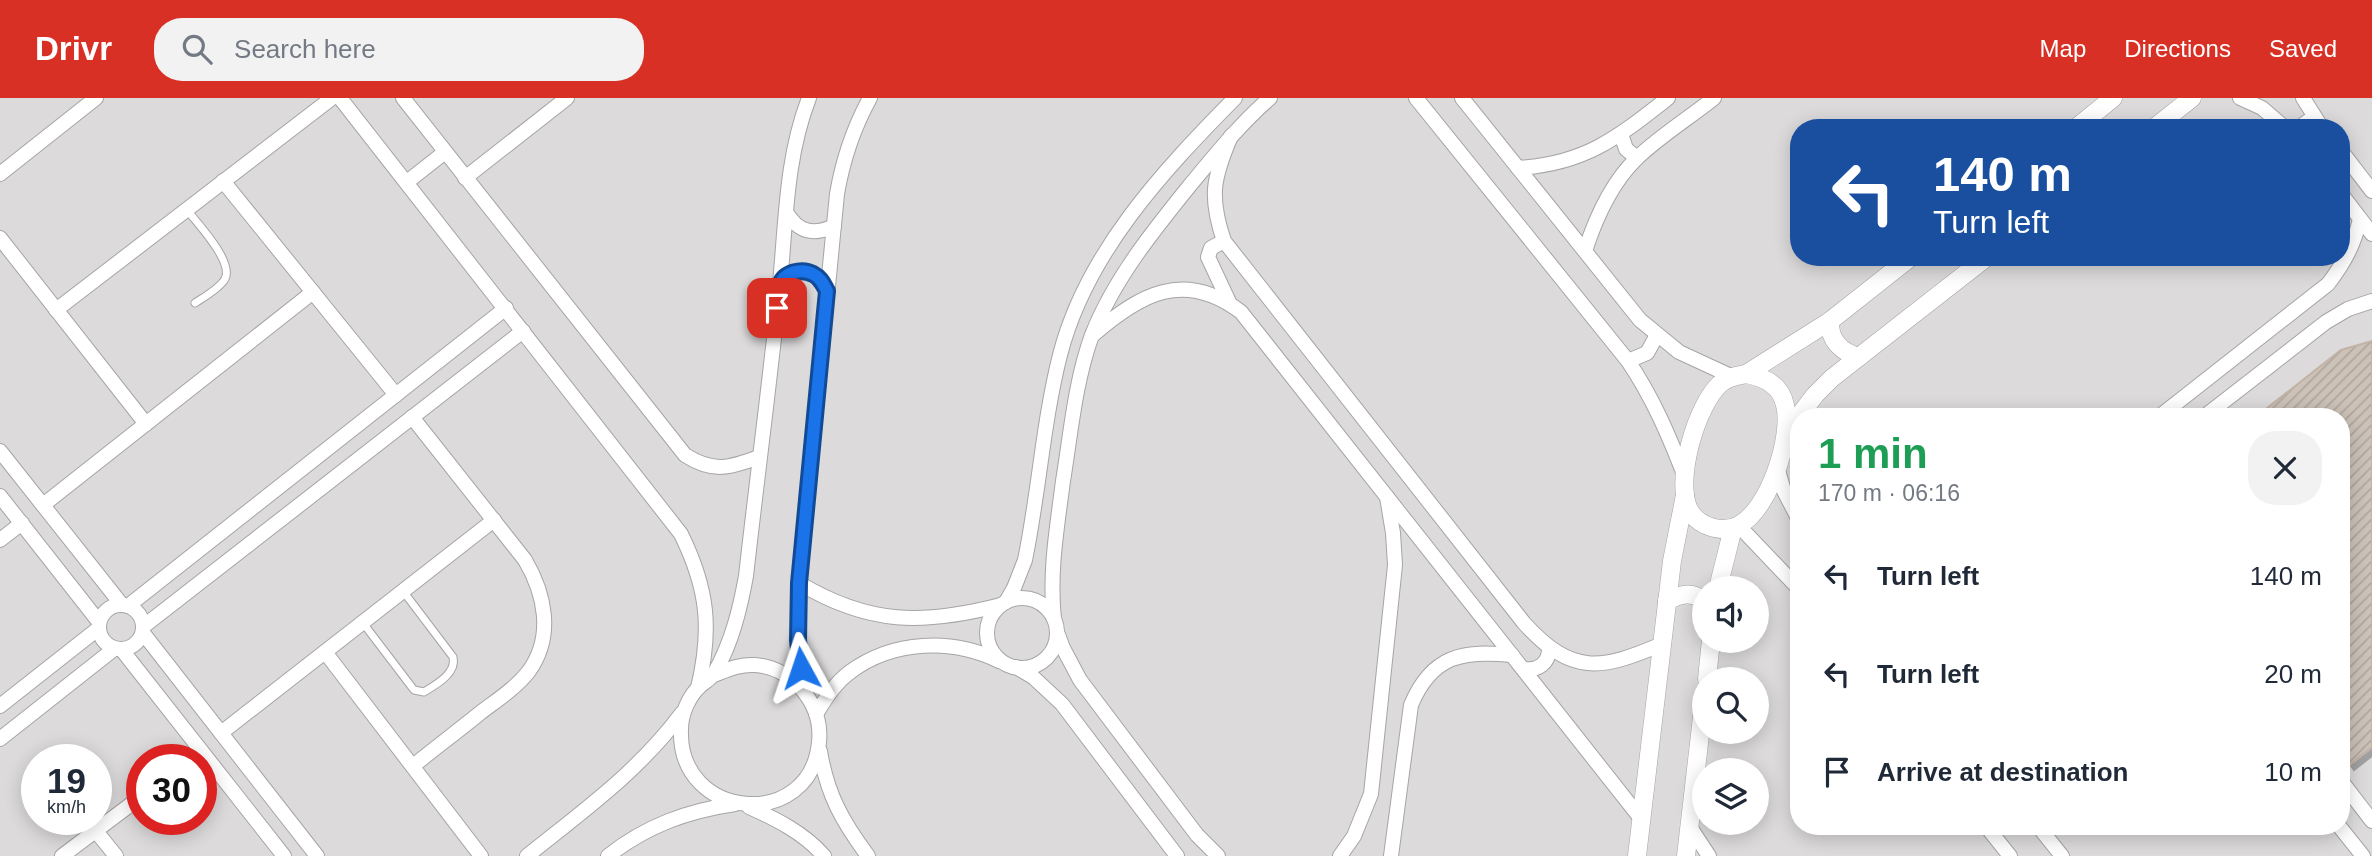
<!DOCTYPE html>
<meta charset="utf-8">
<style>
:root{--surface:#fff;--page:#f2f2f3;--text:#1f2937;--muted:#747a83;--accent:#d93025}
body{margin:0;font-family:Arial,sans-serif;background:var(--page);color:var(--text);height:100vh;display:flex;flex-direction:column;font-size:26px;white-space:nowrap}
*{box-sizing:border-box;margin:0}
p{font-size:23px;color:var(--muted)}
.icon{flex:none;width:38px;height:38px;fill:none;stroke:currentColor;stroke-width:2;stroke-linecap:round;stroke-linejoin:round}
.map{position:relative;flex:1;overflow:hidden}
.panel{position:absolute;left:1790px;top:310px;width:560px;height:427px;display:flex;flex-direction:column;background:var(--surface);border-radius:28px;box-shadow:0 4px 18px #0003}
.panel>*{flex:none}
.top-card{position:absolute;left:1790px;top:21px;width:560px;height:147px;border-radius:28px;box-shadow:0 4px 18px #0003;background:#1a4fa0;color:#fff;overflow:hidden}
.controls{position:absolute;left:1692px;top:478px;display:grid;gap:14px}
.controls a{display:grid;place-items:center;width:77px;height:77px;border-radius:50%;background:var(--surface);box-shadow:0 4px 18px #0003;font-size:35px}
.speed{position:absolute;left:21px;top:646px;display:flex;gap:14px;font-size:35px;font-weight:700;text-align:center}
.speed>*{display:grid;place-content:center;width:91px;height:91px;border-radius:50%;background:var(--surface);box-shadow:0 4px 18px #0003;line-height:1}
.speed small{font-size:18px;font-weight:400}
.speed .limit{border:10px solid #d22;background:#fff;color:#111}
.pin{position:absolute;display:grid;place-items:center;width:60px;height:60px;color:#fff;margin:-30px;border-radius:14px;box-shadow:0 4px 10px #0006}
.me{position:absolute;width:77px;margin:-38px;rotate:355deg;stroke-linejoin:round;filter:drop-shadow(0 0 5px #0008)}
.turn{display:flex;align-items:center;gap:24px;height:147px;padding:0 28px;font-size:32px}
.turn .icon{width:91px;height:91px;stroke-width:2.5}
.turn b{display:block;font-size:49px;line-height:60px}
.round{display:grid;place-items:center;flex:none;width:74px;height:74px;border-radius:28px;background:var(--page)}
.summary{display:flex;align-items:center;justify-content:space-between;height:119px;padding:0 28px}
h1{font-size:42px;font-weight:600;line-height:52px;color:#1e9e55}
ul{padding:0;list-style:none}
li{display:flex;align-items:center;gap:21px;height:98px;padding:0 28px}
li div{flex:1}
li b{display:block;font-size:26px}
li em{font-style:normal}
header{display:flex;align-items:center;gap:42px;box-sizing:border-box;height:98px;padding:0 35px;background:var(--accent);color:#fff}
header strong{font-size:33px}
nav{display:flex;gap:38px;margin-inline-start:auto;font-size:24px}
.search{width:490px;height:63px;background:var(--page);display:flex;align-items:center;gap:18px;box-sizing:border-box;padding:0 24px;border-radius:28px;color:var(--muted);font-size:26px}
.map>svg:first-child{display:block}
</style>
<header>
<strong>Drivr</strong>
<div class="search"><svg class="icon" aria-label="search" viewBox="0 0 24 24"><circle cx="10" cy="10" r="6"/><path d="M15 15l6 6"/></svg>Search here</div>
<nav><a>Map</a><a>Directions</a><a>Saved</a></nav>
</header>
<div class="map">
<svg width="2372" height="758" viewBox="0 0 2372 758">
<defs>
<pattern id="building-hatch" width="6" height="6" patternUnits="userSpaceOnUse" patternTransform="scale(1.75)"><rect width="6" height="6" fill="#ccc2b8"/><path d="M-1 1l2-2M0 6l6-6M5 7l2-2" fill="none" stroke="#afa69e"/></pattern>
<filter id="shadow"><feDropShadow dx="5" dy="5" stdDeviation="0" flood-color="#0004"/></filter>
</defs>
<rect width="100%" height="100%" fill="#f0ece3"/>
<path fill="#dcdada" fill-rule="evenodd" d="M0,0H2372V758H0ZM1799,30H2342V159H1799ZM1799,318H2342V728H1799ZM1704,490H1757V542H1704ZM1704,581H1757V634H1704ZM37,662H96V721H37ZM142,662H201V721H142ZM1704,672H1757V724H1704Z"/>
<polygon fill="url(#building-hatch)" stroke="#c2b3a4" stroke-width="2" filter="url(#shadow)" points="2372,243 2372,649 2349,667 2342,657 2342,318 2257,318 2341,252"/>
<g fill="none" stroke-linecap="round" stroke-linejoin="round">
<defs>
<g id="service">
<path d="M187,112C198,126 234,164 225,181C219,191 204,199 195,205"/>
<path d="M363,525L414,592L424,594C437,586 457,575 453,559L403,493"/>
</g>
<g id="minor">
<path d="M340,0L681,436C708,491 712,531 698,590"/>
<path d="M403,0L685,357C713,375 730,370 759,359"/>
<path d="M1416,0L1628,263C1653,300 1669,338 1685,379"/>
<polyline points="1462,0 1640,222 1679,254 1733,279"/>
<polyline points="2240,0 2262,10 2285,30"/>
<polyline points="2303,0 2322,30"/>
<polyline points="2299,30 2308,23 2319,26"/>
<polyline points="1621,36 1626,51 1637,60"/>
<path d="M1231,38C1213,80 1209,99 1224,143L1524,525C1572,578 1601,572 1662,546"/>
<polyline points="2342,54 2372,93"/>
<path d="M1518,70C1585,66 1617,40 1668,0"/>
<polyline points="0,76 96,0"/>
<polyline points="465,80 567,0"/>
<polyline points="223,83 396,297"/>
<polyline points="407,84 445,54"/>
<polyline points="2342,97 2372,136"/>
<path d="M786,114C798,134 813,138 834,128"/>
<polyline points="0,140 146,326"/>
<polyline points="1224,143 1211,150 1208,159 1229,204"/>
<path d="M1585,153C1596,119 1611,85 1637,60C1660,38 1689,20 1714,0"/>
<path d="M780,185C799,166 816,170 827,193"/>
<polyline points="56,212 332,0"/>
<path d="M1093,237C1140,196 1184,171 1241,214L1642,722"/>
<polyline points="1628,263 1647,255 1657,237"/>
<path d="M2160,318L2328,186C2344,165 2354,147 2360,121"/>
<polyline points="2205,318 2326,224 2348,211 2372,203"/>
<path d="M412,319L525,462C545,496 554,538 529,573C516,590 497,602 480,615C458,633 435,650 413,668"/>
<polyline points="0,353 122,507"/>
<polyline points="1777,369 1784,393 1799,422"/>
<polyline points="0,398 99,524"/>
<polyline points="43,407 313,194"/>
<polyline points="1739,428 1799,491"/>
<polyline points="0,442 22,425"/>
<path d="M799,485C869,527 923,527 1001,507"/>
<circle cx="1022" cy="535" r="35"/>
<path d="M1006,504L1014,490L1025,462C1039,394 1043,324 1060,257C1086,155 1163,73 1235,0"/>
<circle cx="121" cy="529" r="22"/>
<polyline points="128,508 506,210"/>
<path d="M1054,521C1049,474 1057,430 1063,383C1071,334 1075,284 1092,237C1114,181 1153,133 1191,86C1216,56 1240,26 1270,0"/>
<polyline points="144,528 523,233"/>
<polyline points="1057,534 1063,550 1080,582 1197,737 1218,758"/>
<polyline points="143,535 317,758"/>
<polyline points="122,552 284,758"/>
<polyline points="325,554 481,758"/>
<polyline points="1016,569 1033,579 1062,606 1177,758"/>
<path d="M1524,571C1538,573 1549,565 1549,551"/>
<path d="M714,577C727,572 740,566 755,567C793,570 823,606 819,644C811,734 677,723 681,631C681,616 689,598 700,588C706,583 712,580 715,574C732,544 740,511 746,478C757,380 770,283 780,185C786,123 786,59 809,0"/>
<path d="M806,596L798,542L799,485L837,96C843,61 853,31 870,0"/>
<polyline points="0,608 99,530"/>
<path d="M816,616C826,600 835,585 850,574C893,542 952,540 999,563"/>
<polyline points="221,635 494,422"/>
<polyline points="0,641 114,551"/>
<path d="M820,653C827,696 842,723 868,758"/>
<polyline points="190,662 201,653"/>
<polyline points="2342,684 2372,723"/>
<path d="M749,709C776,721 804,735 824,758"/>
<polyline points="1986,728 2010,758"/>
<polyline points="2038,728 2062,758"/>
<polyline points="2339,728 2363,758"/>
<polyline points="1690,729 1709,758"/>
<polyline points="95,732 116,758"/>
<polyline points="62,758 142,698"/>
<path d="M527,758C583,713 638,674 682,615"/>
<path d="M608,758C646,728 687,713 735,706"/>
<polyline points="1340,758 1354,738 1371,696 1395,467 1393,435 1387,399"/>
<path d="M1391,758L1411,607C1432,557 1463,552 1512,557"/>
</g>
<g id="tertiary">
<polyline points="2076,30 2113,0"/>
<polyline points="2154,30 2192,0"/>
<path d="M1830,223C1829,242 1841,254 1859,259"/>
<path d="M1746,276C1764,279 1781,287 1785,307C1793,338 1769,412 1739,427C1723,436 1701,429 1691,415C1672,387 1697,305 1721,285C1728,279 1737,278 1746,276Z"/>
<polyline points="1746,276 1830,223 1911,159"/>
<polyline points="1799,318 1815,297 1832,280 1987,159"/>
<polyline points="1718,490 1733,430"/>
<path d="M1667,503C1680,496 1692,493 1704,503"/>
<polyline points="1707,581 1711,542"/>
<polyline points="1637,758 1672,463 1685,397"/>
<polyline points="1686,758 1704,602"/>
</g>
</defs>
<use href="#service" stroke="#a5a5a5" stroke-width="9"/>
<use href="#minor" stroke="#a5a5a5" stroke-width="16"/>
<use href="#tertiary" stroke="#a5a5a5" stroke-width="19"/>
<use href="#service" stroke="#fff" stroke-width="7"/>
<use href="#minor" stroke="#fff" stroke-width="14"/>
<use href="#tertiary" stroke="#fff" stroke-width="18"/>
</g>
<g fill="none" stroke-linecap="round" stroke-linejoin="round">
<defs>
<path id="route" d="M777,210C778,203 777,194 780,187C784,174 802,170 813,176C821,180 823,186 827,193L799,485L798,542L801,570"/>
</defs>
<use href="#route" stroke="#114b97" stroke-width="18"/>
<use href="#route" stroke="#1a73e8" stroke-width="12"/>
</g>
</svg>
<div class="controls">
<a><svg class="icon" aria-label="sound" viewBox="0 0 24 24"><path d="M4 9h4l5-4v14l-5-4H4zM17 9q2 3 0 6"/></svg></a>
<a><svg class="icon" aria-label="search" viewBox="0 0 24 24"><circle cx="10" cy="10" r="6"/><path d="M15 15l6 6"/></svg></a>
<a><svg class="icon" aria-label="layers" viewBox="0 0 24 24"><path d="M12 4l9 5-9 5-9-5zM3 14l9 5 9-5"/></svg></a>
</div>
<div class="speed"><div>19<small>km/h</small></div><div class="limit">30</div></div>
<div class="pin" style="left:777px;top:210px;background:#d93025"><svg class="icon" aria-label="arrive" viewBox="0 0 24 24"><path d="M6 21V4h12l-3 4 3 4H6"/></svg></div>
<svg class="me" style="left:801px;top:570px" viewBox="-20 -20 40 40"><path d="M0-17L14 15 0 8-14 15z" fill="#1a73e8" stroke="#fff" stroke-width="4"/></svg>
<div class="top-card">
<div class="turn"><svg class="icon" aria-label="left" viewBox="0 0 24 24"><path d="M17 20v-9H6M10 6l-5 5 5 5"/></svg><div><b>140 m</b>Turn left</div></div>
</div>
<section class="panel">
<div class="summary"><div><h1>1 min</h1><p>170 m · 06:16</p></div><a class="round"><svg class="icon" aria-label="close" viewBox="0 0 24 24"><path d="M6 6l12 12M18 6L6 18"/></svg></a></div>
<ul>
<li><svg class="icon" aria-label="left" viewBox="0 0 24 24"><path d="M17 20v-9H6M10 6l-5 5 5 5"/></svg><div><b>Turn left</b></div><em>140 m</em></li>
<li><svg class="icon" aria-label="left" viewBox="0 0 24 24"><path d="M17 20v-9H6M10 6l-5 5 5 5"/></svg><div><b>Turn left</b></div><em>20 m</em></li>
<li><svg class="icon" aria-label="arrive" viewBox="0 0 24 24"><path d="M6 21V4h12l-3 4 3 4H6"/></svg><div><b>Arrive at destination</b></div><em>10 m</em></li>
</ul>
</section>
</div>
